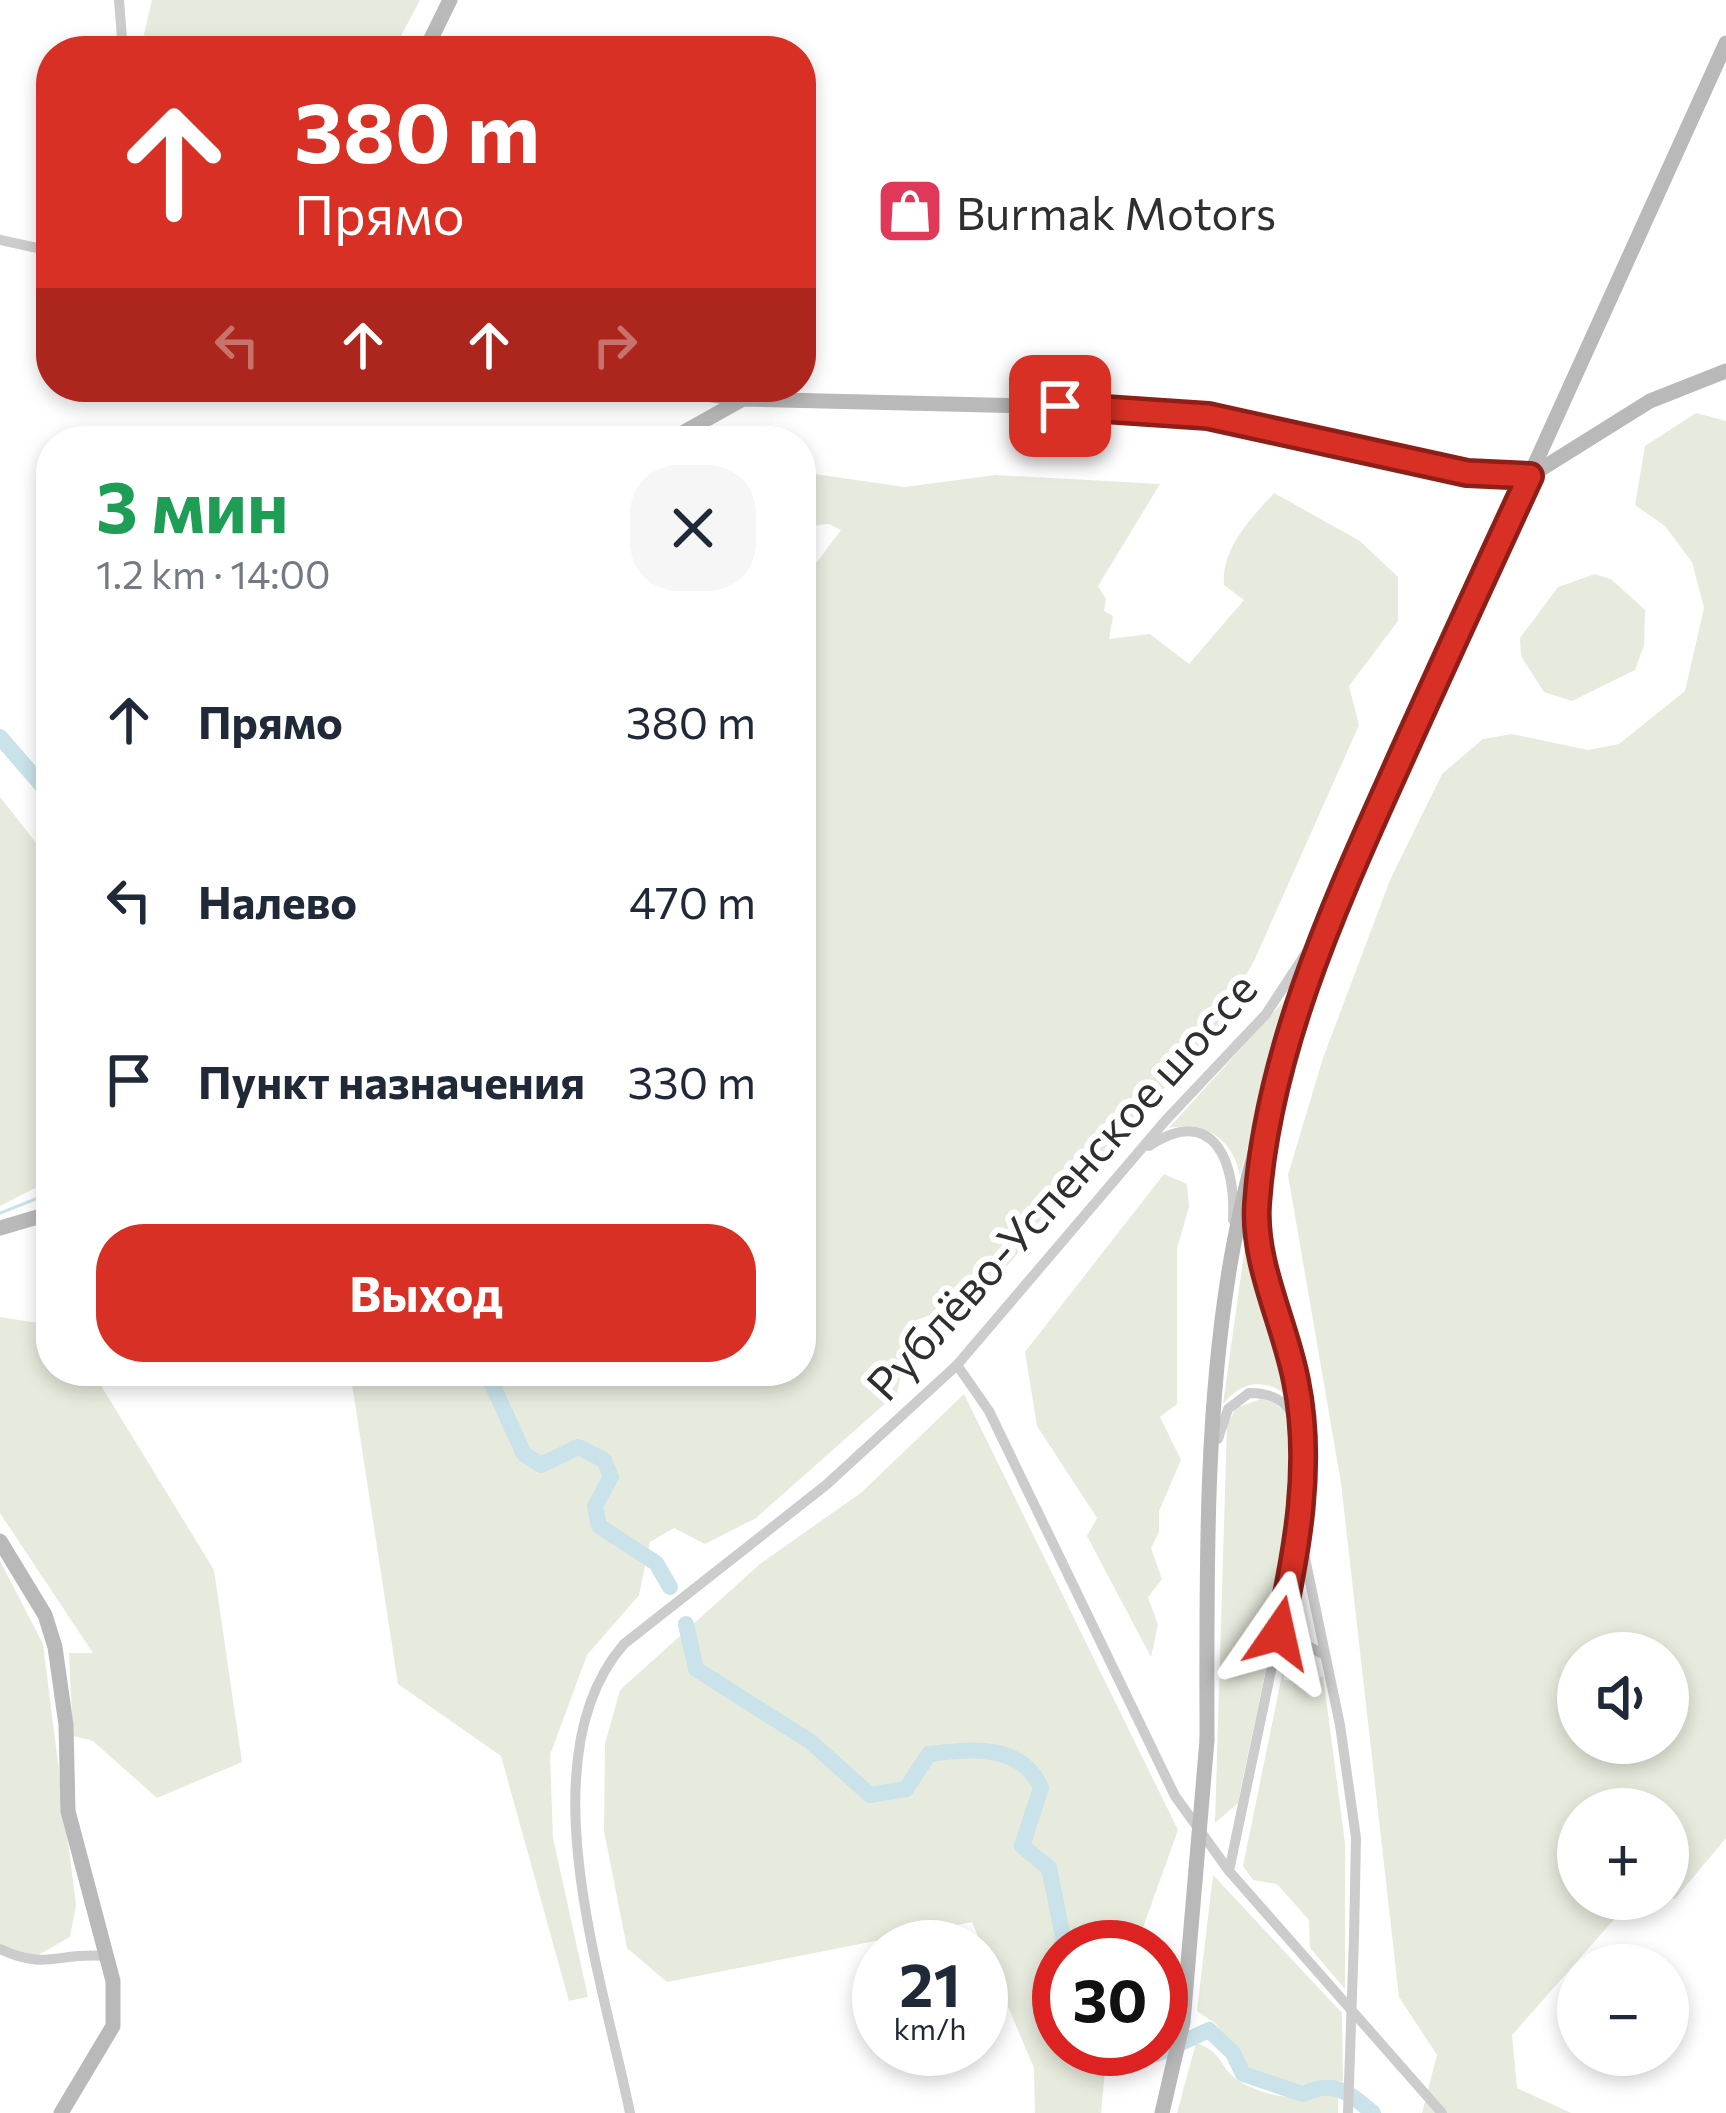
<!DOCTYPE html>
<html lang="ru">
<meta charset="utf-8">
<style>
:root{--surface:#fff;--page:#f6f6f7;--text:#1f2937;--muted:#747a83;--accent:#d93025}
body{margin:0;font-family:Commissioner,sans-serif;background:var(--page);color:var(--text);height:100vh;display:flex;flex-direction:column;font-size:45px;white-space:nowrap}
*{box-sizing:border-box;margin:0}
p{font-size:39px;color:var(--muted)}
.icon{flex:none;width:66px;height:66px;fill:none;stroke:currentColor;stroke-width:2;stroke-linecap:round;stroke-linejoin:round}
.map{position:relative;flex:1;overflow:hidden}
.sheet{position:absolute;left:36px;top:426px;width:780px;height:960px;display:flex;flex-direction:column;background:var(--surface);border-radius:48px;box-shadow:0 6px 18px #0003}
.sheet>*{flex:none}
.banner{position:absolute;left:36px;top:36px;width:780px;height:366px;border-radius:48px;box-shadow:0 6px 18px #0003;background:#d93025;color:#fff;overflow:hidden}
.buttons{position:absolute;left:1557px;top:1632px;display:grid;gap:24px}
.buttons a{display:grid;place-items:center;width:132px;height:132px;border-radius:50%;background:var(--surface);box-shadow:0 6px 18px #0003;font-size:60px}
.speed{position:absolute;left:852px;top:1920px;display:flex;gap:24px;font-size:60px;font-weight:700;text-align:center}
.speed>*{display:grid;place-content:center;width:156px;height:156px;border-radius:50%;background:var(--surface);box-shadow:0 6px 18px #0003;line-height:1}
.speed small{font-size:30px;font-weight:400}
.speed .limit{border:18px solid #d22;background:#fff;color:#111}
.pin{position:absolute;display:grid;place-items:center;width:102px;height:102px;color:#fff;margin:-51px;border-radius:24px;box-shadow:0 6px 18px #0006}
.me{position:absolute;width:132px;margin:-66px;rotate:11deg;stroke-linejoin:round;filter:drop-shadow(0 0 9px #0008)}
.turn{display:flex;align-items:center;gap:42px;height:252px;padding:0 60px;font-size:54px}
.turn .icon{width:156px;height:156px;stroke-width:2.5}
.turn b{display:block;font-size:84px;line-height:102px}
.lanes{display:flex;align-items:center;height:114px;padding:0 60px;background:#0003;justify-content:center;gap:60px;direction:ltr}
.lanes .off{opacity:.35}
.round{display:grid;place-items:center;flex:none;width:126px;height:126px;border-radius:48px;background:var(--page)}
.headline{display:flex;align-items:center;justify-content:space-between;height:204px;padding:0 60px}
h1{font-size:72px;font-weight:700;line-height:90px;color:#1e9e55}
.button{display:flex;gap:24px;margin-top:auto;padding:24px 60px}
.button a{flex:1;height:138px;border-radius:48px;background:var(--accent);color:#fff;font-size:48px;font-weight:700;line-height:138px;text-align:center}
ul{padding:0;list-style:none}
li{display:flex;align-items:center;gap:36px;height:180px;padding:0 60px}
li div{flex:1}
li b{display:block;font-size:45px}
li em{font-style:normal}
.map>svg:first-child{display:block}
</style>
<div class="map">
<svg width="1726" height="2113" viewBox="0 0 1726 2113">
<rect width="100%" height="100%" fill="#fff"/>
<g fill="#e6ebdd" fill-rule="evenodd">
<polygon points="152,0 420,0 393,51 140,51"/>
<path d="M1696,413L1726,421V1838L1675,1899L1668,1897V1809H1578V1899H1632L1512,2035L1517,2088L1571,2113H1422L1437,2055L1399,1997L1341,1483L1288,1175L1323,1058L1390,880L1442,774L1483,739L1512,734L1588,750L1619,744L1685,691L1704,608L1692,562L1665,526L1635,505L1645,446ZM1578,1653H1668V1743H1578Z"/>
<path d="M801,472L904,487L996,475L1160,484L1098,586L1106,599L1104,611L1113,616L1109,639L1150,634L1189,664L1244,600L1224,585C1221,549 1251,518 1274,493L1360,541L1398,577V621L1349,686L1359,725L1254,961L1213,1033L982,1294L912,1322L897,1393L756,1518L705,1544L674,1528L650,1542L639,1595L587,1655L550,1755L553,1838L588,1997L569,2001L501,1756L398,1684L350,1371H801V583L841,530L829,524L801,527Z"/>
<polygon points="1595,574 1611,579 1645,610 1644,645 1635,670 1572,701 1544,692 1521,656 1520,638 1558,587"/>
<polygon points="0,797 51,862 51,1180 0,1206"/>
<path d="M1292,992L1240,1175C1232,1138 1205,1121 1169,1128Z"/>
<polygon points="1164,1174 1187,1184 1189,1207 1177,1248 1177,1404 1160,1417 1181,1460 1159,1511 1159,1532 1151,1548 1162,1579 1148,1597 1158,1625 1151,1657 1087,1536 1097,1518 1037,1426 1025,1352"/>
<path d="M1249,1218L1253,1267L1291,1399C1268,1378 1243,1379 1223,1404Z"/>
<polygon points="0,1317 51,1325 51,1371 92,1371 214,1570 242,1762 157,1798 93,1741 73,1736 69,1653 93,1653 0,1513"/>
<polygon points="964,1394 1178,1830 1136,1947 1059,1947 1059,2049 1107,2049 1101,2113 1035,2113 1034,2068 972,1922 667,1982 627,1948 604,1831 605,1744 620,1690 760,1564 862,1492"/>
<path d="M1261,1399C1273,1402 1284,1407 1288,1420C1312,1488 1253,1723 1238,1803L1215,1823L1227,1425L1236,1408Z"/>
<polygon points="0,1561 43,1644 76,1905 70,1937 31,1959 0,1944"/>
<polygon points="1284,1665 1284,1680 1308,1683 1323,1676 1345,1843 1345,1989 1310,1948 1309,1920 1277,1884 1253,1880 1243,1866"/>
<polygon points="1213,1875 1342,2013 1343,2081 1301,2085 1251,2073 1216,2024 1197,2011"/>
<path d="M1196,2043C1224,2052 1218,2067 1239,2081C1264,2097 1300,2102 1326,2091L1338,2095V2113H1177Z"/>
</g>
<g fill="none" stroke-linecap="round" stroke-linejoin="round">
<polyline stroke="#cae2ea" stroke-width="3" points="0,1213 51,1193"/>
<g stroke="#cae2ea" stroke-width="16">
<polyline points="0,737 51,796"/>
<polyline points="486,1371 524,1454 541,1465 578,1447 604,1460 611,1477 595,1506 599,1526 656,1563 670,1587"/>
<path d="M686,1624L696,1669L811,1742L870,1795L906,1789L929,1754C971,1749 1022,1743 1041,1788L1022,1846L1049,1868L1065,1947"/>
<path d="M1153,2049L1157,2054L1209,2030L1233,2053L1243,2074L1303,2094C1334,2079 1348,2092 1373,2113"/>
</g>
<g stroke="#ccc" stroke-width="10">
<polyline points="119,0 123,51"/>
<polyline points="0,240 51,251"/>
<path d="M1149,1146C1216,1102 1236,1166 1233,1220"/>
<polyline points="957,1365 989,1411 1175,1796 1229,1871 1442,2113"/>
<path d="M1218,1439L1228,1409L1249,1393C1274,1393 1293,1403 1296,1429"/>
<polyline points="1300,1534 1340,1725 1356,1838 1354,1937"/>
<polyline points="1276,1658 1298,1641 1323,1654"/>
<polyline points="1229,1871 1286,1599 1303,1486 1297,1385 1258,1235 1267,1132"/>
<path d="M0,1949C47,1971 57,1952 105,1956"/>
<path d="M630,2113C603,1979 525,1757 624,1644L826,1485L957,1365L1165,1121L1266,1014L1321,930"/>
</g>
<g stroke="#b9b9b9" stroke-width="15">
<polyline points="425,51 450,0"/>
<polyline points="652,387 743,399"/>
<polyline points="668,441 743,399 1148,409 1208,416 1467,473 1530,476 1650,401 1726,371"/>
<polyline points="0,1228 51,1213"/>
<polyline points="0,1541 45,1615 55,1647 66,1725 68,1811 113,1981 113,2026 61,2113"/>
<path d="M1207,1740C1207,1582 1204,1421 1230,1265C1251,1140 1296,1014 1339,896L1726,43"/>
</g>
<polyline stroke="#ccc" stroke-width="10" points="1348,2113 1354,1937"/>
<polyline stroke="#b9b9b9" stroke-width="15" points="1162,2113 1183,2022 1207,1740"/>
</g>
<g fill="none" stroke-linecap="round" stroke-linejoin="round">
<defs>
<path id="route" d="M1060,406L1208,416L1467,473L1530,476C1483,578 1436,679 1390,782C1330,915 1267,1057 1257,1204C1253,1264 1285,1323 1296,1381C1313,1464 1297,1551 1279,1633"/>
</defs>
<use href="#route" stroke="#8d1f18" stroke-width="30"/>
<use href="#route" stroke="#d93025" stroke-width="21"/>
</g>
<defs>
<symbol id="shop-square" viewBox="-11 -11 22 22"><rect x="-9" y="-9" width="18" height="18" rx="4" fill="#df3858" stroke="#fff"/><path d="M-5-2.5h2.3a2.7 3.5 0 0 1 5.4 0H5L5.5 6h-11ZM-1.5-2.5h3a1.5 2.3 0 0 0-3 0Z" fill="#fff"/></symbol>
</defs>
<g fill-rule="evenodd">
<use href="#shop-square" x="872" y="173" width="76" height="76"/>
</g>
<g text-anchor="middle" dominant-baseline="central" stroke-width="12" stroke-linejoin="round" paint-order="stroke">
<g font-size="45" fill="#2f2f2f" stroke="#fff" text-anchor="start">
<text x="956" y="211">Burmak Motors</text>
</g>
<g font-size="45" fill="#2f2f2f" stroke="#fff">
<text transform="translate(1060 1185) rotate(-48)">Рублёво-Успенское шоссе</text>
</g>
</g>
</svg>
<div class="buttons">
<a><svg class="icon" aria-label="sound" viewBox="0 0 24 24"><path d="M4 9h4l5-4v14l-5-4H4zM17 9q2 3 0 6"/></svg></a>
<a>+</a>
<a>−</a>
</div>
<div class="speed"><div>21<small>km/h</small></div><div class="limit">30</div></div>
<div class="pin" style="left:1060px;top:406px;background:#d93025"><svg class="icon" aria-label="arrive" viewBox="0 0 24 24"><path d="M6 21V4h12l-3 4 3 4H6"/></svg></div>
<svg class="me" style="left:1279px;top:1633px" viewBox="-20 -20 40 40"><path d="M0-17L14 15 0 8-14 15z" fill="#d93025" stroke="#fff" stroke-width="4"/></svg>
<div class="banner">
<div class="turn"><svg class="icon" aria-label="ahead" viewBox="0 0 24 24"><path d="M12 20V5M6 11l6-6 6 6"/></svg><div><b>380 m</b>Прямо</div></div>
<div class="lanes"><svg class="icon off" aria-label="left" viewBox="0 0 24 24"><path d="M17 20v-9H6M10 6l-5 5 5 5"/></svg><svg class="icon" aria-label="ahead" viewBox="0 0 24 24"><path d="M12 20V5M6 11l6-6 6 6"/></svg><svg class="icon" aria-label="ahead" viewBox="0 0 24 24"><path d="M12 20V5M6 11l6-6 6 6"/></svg><svg class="icon off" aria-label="right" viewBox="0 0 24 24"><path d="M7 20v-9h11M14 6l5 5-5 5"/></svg></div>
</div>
<section class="sheet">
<div class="headline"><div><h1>3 мин</h1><p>1.2 km · 14:00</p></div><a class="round"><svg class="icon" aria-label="close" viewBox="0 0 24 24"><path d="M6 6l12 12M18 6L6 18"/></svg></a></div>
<ul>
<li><svg class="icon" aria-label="ahead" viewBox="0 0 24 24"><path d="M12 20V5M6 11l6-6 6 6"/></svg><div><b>Прямо</b></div><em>380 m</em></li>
<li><svg class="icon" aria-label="left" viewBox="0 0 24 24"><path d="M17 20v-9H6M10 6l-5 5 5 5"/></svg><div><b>Налево</b></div><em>470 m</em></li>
<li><svg class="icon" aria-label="arrive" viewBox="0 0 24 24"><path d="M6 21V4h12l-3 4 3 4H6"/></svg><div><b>Пункт назначения</b></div><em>330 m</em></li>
</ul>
<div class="button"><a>Выход</a></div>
</section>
</div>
